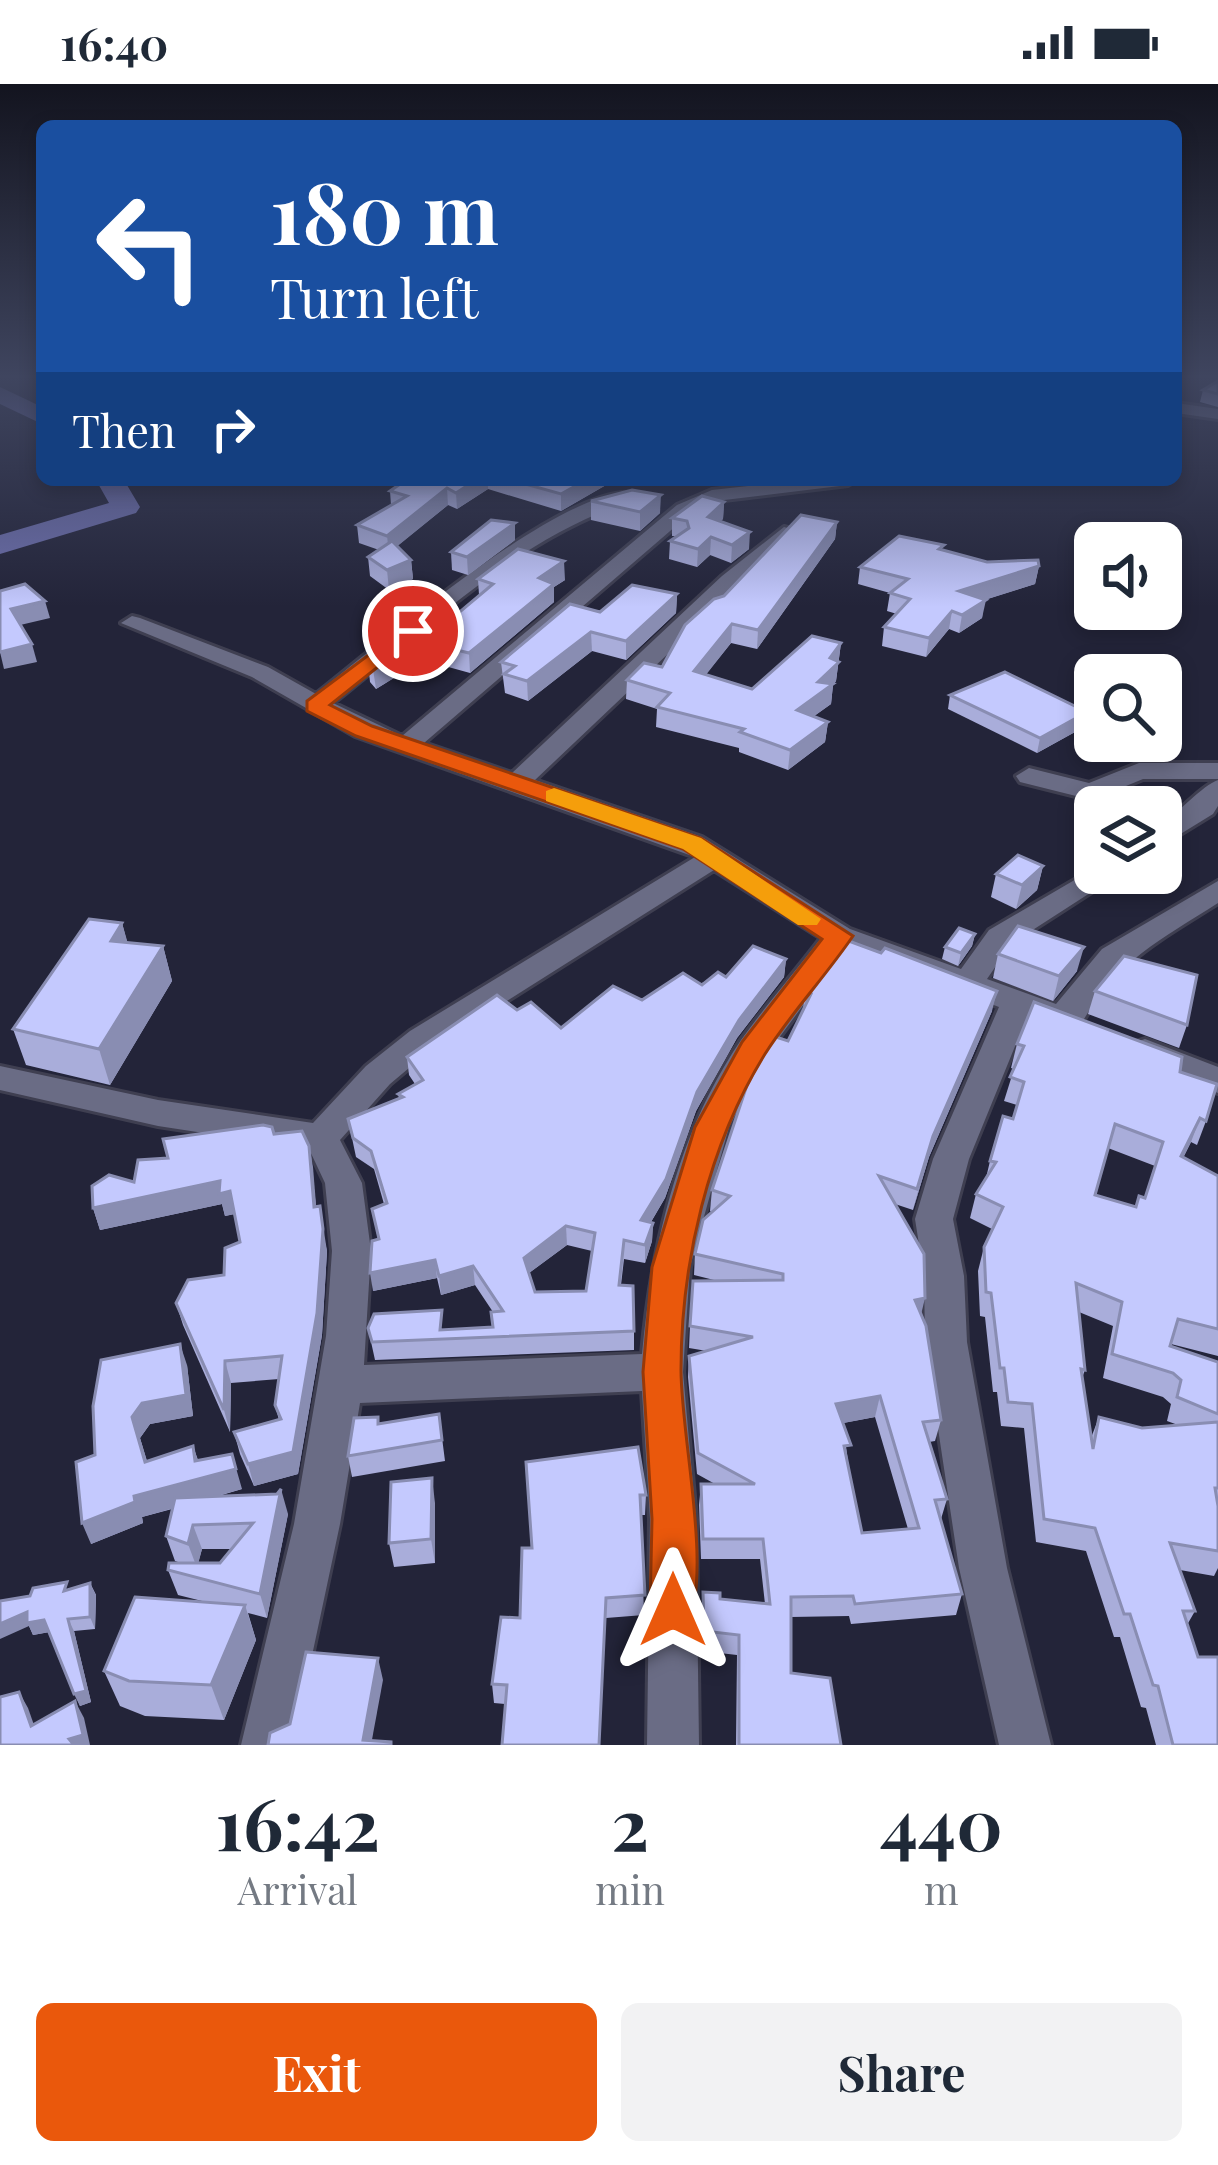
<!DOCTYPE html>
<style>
:root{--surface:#fff;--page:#f2f2f3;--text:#1f2937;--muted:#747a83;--accent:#ea580c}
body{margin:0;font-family:"Playfair Display",serif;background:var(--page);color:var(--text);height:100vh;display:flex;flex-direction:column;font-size:45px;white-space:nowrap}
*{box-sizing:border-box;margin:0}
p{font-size:39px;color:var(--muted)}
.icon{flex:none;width:66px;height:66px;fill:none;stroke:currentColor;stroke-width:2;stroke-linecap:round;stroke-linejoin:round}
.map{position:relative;height:1661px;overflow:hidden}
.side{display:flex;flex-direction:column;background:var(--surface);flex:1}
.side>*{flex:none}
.banner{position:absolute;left:36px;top:36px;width:1146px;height:366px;border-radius:18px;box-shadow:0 6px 18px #0003;background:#1a4fa0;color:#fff;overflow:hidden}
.tools{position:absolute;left:1074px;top:438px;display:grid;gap:24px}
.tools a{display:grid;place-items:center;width:108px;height:108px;border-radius:18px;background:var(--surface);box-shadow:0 6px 18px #0003;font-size:60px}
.pin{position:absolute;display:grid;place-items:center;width:102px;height:102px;color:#fff;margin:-51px;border:6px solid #fff;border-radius:50%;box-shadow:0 3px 12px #0007}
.me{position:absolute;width:132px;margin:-66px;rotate:0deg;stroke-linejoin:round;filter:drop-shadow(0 0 9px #0008)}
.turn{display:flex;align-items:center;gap:42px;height:252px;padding:0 36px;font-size:54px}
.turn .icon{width:156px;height:156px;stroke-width:2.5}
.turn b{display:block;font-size:84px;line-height:102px}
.then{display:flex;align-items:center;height:114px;padding:0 36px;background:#0003;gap:24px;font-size:45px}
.eta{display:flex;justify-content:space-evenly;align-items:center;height:204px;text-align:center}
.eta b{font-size:72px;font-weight:700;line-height:84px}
.primary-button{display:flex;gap:24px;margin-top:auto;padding:24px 36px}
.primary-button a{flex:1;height:138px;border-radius:18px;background:var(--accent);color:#fff;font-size:48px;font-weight:700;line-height:138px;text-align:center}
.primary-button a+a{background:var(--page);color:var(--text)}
.status{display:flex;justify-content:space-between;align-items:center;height:84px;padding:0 60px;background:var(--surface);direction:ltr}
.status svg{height:33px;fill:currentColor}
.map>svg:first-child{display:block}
</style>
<div class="status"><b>16:40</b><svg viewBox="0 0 49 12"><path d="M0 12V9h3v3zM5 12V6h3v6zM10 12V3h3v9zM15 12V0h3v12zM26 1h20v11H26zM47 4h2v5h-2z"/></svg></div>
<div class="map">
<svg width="1218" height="1661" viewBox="0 0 1218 1661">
<rect width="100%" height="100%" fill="#232439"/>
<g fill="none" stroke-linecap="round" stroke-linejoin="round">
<g fill="#6c6eab" fill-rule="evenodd">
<polygon points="0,303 42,323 42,340 0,320"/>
<polygon points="96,396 124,396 140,423 136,429 0,470 0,451 109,419"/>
</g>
<defs>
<g id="street">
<polygon points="1176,319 1218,325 1218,335 1176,329"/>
<path d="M801,396H857L848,401L716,417L691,429L424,659L512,689L722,492L784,443L791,445V453L535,696L702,753L850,845L961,885L989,846L1095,784V789H1121L1011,860L987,895L1056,920L1102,865L1218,797V819C1155,859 1114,879 1079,944L1067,947L1027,933L969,1075L953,1135L964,1192L967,1258L1007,1484L1051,1661H999L959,1484L925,1258L924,1192L915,1135L933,1075L999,923L845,865L767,970L729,1043L690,1183L683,1288L696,1435L699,1661H647L650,1435L642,1307L360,1319L340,1440L293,1661H241L294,1440L326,1252L332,1167L325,1099L309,1065L158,1042L0,1006V982L158,1016L313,1039L366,982L410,947L695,773L355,652L252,593L121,539L132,532L140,534L268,583L316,610C375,564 563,401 633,409V417C520,451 424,547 333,619L402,652L677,421L712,406ZM714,786L821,854C795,888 766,921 741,956C678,1048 652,1161 642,1270L364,1281L371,1167L362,1099L340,1056L390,1000L434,963Z"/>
<polygon points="1139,679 1218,679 1218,695 1143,695 1092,716 1020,698 1016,692 1029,684 1089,699"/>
<path d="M1218,696V722L1213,730L1161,762V741C1177,730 1203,701 1218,696Z"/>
<polygon points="1145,955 1218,983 1218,1009 1133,975 1128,967 1133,959"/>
</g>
</defs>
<use href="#street" stroke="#3f3f51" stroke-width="6"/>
<use href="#street" fill="#6a6c85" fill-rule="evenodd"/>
</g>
<g fill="#a9adda" fill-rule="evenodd">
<polygon points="1218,297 1218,323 1200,318 1203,306"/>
<polygon points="435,396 606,396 606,401 561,427 488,405 457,425 448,421 397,462 411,476 413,495 389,506 370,492 368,473 379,466 359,459 357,441 391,421 390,407"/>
<polygon points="591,417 660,429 640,447 591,436"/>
<polygon points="724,418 723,435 720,437 749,465 731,479 710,471 697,483 669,475 670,457 677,452 672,452 672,434"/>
<polygon points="837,438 835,455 757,565 731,559 706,590 752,605 841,559 836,597 833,601 831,620 814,632 828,638 825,658 788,686 739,668 739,664 656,643 657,625 626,615 627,596 662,583 724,512"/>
<polygon points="515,456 468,491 452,486 451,468"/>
<polygon points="943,466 987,478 1039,482 1035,500 984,516 982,534 959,549 949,545 926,573 882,562 884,543 897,530 887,527 890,509 858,500 860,483"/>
<polygon points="478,495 565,496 554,503 554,518 470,589 423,576 376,605 370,598 368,578 455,532 479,511"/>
<polygon points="677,510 676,529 626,576 592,567 528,617 505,609 501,578 600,528"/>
<polygon points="950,611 1087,628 1084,643 1037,669 948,625"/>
<polygon points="1043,782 1037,806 1016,825 991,813 996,790"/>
<polygon points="122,839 127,858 163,862 172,897 110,1001 26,981 13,945"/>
<polygon points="975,850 972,862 958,882 942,875 945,863"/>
<polygon points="998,870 1077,887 1053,917 993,894"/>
<path d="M786,875L784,893L737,954L696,1027L665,1114L651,1138L653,1139L652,1157L645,1179L624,1175L621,1201L634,1247V1266L375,1276L368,1244L444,1246L492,1243L493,1228L475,1201L441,1211L437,1194L373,1207L378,1155L372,1125L384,1120L374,1085L356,1073L348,1035L399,1014L398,1010L415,1000L409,991L407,973L517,926L561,944L642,916ZM567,1161L592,1167L586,1207L535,1208L529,1189Z"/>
<polygon points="1095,907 1187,941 1179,964 1088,930"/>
<path d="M805,909L992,927L929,1073L913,1126L895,1120L921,1230L941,1336L935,1357L929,1358L947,1415L941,1435L962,1510L956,1531L851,1540L849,1532L791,1533V1589L841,1661H736L737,1571L702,1567L703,1508L720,1515L765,1520L760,1475H701L699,1421L701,1400H715L697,1390L688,1293L689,1272L707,1267L689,1264L690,1242L718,1197L694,1191L695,1170L712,1128L710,1127L712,1106L803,926ZM875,1333L908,1445L862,1449L848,1378L843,1339Z"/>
<path d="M1017,960L1180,988L1206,1037L1197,1061L1191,1058L1183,1074L1218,1092V1272L1171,1260L1170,1262L1218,1278V1484L1214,1492L1180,1486L1195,1527L1187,1541L1218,1661H1156L1146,1624L1141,1623L1120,1553H1114L1086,1467L1036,1458L1024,1344L1001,1342L997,1308H993L985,1233L980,1232L978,1187L984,1163L992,1145L970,1134L976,1110L986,1094L990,1077L1013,1035L1017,1021L1004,1017L1014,985L1011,984ZM1108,1064L1155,1082L1145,1114L1136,1123L1095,1111ZM1079,1228L1113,1242L1103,1294L1163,1313L1171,1320L1167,1337L1178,1341L1142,1344L1099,1333L1091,1354L1082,1294L1085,1286Z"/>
<polygon points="274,1050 309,1062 316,1122 327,1167 322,1251 298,1390 254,1402 240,1370 234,1348 279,1336 275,1321 279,1295 231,1299 230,1348 183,1241 176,1219 224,1191 240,1158 234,1130 225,1132 222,1120 100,1146 93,1124 168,1074"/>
<path d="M187,1281L193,1332L150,1340L140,1354L147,1377L193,1362L198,1376L242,1405L215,1413L288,1430L267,1534L248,1529L256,1556L224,1636L145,1632L120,1622L104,1587L206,1518L178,1511L168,1486L181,1479L175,1477L166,1452L172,1425L142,1433L143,1439L91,1460L95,1371ZM202,1465H233L220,1479H198Z"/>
<polygon points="439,1330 445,1377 352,1393 348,1372 378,1333 379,1340"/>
<polygon points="526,1378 646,1411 645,1431 641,1431 644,1531 606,1534 505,1620 494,1619 492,1600 520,1534 532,1464"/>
<polygon points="435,1419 435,1479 394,1483 389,1459"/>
<polygon points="90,1499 96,1511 95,1545 74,1547 91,1618 80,1622 49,1548 33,1551 29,1542 70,1505"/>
</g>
<g fill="#898db2">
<polygon points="476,396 488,396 488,405 457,425 456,409"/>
<polygon points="586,396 606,396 606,401 561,427 561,410"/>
<polygon points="447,404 448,421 389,469 387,452"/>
<polygon points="661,411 660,429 640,447 640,428"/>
<polygon points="724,418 723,435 707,450 708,433"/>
<polygon points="837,438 835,455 757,565 758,546"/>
<polygon points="515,439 515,456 468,491 467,473"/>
<polygon points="750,448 749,465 731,479 732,461"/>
<polygon points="711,453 710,471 697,483 698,465"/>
<polygon points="411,476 413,495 389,506 387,486"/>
<polygon points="564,477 565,496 554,503 554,518 470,589 469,569 539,494"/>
<polygon points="1039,482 1035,500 956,525 959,507"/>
<polygon points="677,510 676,529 626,576 626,557"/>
<polygon points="986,516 982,534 959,549 962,531"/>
<polygon points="45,517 50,534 16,542 11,525"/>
<polygon points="952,527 949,545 926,573 929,554"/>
<polygon points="732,540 731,559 694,606 694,587"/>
<polygon points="591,548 592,567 528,617 527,597"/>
<polygon points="421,557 423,576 376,605 373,585"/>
<polygon points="841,559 836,597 833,601 831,620 795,646 797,626 818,598 830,574"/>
<polygon points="32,560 37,578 4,585 0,568"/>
<polygon points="1087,628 1084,643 1037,669 1040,654"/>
<polygon points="828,638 825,658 788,686 790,666"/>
<polygon points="1043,782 1037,806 1016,825 1022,801"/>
<polygon points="122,839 132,874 111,857"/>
<polygon points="975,850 972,862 958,882 961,869"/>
<polygon points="163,862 172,897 110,1001 99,965"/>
<polygon points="1084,863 1077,887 1053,917 1059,892"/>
<polygon points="786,875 784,893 737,954 696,1027 665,1114 641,1155 641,1136 697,1008 739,936"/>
<polygon points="997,907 992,927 929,1073 913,1126 933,1052"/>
<polygon points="1200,1034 1191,1058 1172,1096 1181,1072"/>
<polygon points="309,1062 313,1083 318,1145 314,1123"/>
<polygon points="220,1097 230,1107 235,1130 225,1132 222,1120 100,1146 93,1124"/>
<polygon points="320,1122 327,1167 322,1251 298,1390 254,1402 248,1380 293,1368"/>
<polygon points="653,1139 652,1157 645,1179 645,1161"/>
<polygon points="566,1142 567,1161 525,1192 524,1174"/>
<polygon points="435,1176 437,1194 373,1207 370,1189"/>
<polygon points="473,1182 475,1201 441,1211 439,1192"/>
<polygon points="925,1214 920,1235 915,1216"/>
<polygon points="180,1260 187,1281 193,1332 150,1340 140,1354 153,1398 132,1333"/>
<polygon points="225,1277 231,1299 230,1348 224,1326"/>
<polygon points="880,1312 875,1333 833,1341 836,1320"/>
<polygon points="193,1362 200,1383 232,1370 242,1405 142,1433 143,1439 91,1460 82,1439 195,1377"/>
<polygon points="432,1394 435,1419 435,1479 431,1455"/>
<polygon points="281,1405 288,1430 267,1534 260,1510"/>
<polygon points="193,1441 202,1465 197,1484 188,1460"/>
<polygon points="90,1499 96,1511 95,1545 90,1533"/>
<polygon points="245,1521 256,1556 224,1636 211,1601"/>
<polygon points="27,1528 44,1536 50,1548 33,1551 29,1542 0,1555 0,1540"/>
<polygon points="68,1535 74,1547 91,1618 80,1622 74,1610"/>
<polygon points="378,1574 383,1596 371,1661 363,1656"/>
<polygon points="19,1608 28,1624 40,1658 31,1642"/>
<polygon points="75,1617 84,1634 90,1661 73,1661 69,1655"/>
</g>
<g fill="#c4c9fe" stroke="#898db2" stroke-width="3" fill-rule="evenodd">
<polygon points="1218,297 1218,310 1203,306"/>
<polygon points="406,396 432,398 435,396 476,396 456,409 447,404 387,452 357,441 407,412 390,407"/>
<polygon points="511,396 586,396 561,410"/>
<polygon points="632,406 661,411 640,428 591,417"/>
<polygon points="702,412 724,418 708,433 750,448 732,461 711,453 698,465 670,457 689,444 687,437 672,434"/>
<polygon points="801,431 837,438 758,546 732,540 694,587 752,605 812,552 841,559 830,574 839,578 818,598 833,600 797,626 828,638 790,666 740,648 744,645 657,623 670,609 627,596 644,579 662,583 685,541 714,515 724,512"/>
<polygon points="491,436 515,439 467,473 451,468"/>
<polygon points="899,452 944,461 939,465 987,478 1038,476 1039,482 959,507 986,516 962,531 952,527 929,554 884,543 910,515 890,509 908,495 860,483"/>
<polygon points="392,457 411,476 387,486 368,473"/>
<polygon points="518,465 564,477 539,494 554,500 469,569 421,557 373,585 368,578 435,528 455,532 493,500 478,495"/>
<polygon points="25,500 45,517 11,525 32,560 0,568 0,507"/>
<polygon points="632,501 677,510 626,557 591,548 527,597 504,590 515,582 501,578 570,520 600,528"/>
<polygon points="1005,588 1087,628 1040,654 950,611"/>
<polygon points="1018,771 1043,782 1022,801 996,790"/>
<polygon points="89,835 122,839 111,857 163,862 99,965 13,945"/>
<polygon points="1018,842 1084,863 1059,892 998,870"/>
<polygon points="959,844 975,850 961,869 945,863"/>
<path d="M846,856L881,869L885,864L997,907L933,1052L917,1105L879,1092L924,1170L925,1214L915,1216L926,1242L941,1336L923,1338L947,1415L935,1416L962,1510L855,1520L853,1512L791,1513V1589L830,1594L841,1661H739V1551L704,1547L703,1508L720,1509V1515L770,1520L763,1455H703L701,1400H755L698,1369L689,1272L753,1253L690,1242L693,1197L783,1196V1190L695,1170L703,1136L730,1112L712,1106L747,1001L773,952L788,957L811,910L805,909ZM880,1312L919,1444L862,1449L844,1362L851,1361L836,1320Z"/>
<path d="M753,862L786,875L739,936L697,1008L666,1095L641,1136L653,1139L645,1161L624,1156L619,1201L633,1202L634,1247L372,1258L368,1244L374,1230L442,1226L440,1246L493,1243L491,1228L503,1227L473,1182L439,1192L435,1176L370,1189L372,1157L379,1155L372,1125L387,1119L371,1067L353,1054L348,1035L403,1013L398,1010L423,996L407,973L497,911L517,926L531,918L561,944L613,902L642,916L683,889L702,901L718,888L726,893ZM566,1142L595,1149L586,1207L535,1208L524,1174Z"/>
<polygon points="1124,872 1197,891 1187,941 1095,907"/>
<path d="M1034,918L1182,973L1180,988L1217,1000L1206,1037L1200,1034L1181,1072L1218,1092V1245L1178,1235L1170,1262L1218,1278V1330L1177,1313L1181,1296L1173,1289L1112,1270L1122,1218L1076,1199L1085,1286L1081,1285L1093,1365L1099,1333L1142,1344L1218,1338V1404H1215L1218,1422V1467L1170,1459L1195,1527H1183L1198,1573H1218V1661H1173L1158,1602L1153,1601L1130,1530H1124L1095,1444L1044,1435L1032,1320L1008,1318L1004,1284H1000L991,1209L986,1208L984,1163L1003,1123L976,1110L996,1078L990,1077L1003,1032L1013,1035L1024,998L1010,993L1024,962L1017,960ZM1115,1040L1163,1058L1145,1114L1139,1112L1136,1123L1095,1111Z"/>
<polygon points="263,1041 272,1043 274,1050 302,1047 309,1062 314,1123 320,1122 323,1145 317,1229 293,1368 248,1380 234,1348 281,1335 275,1321 282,1272 225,1277 224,1326 176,1219 188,1196 224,1191 225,1164 240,1158 230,1107 219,1110 220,1097 93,1124 92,1102 109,1091 134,1098 138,1076 168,1074 163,1055"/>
<polygon points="180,1260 186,1311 142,1319 132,1333 145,1378 193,1362 195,1377 232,1370 236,1385 134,1412 135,1418 82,1439 76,1378 95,1371 93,1322 101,1276"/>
<polygon points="439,1330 442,1356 348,1372 354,1334 378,1333 378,1340"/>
<polygon points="638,1363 646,1411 640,1411 645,1511 606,1514 599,1661 502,1661 507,1601 492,1600 501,1533 520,1534 522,1464 532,1464 526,1378"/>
<polygon points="432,1394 431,1455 389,1459 391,1398"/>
<polygon points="281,1405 260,1510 168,1486 169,1479 220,1479 253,1439 193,1441 188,1460 166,1452 175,1414 277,1410"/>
<polygon points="67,1498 64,1507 90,1499 90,1533 68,1535 86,1607 74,1610 44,1536 27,1539 27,1528 0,1540 0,1517 30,1512 33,1504"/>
<polygon points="135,1513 245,1521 211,1601 129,1597 104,1587"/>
<polygon points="306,1568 378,1574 363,1656 391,1658 391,1661 268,1661 270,1649 290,1640"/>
<polygon points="19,1608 31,1642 75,1617 83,1651 69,1655 74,1661 0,1661 0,1613"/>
</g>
<linearGradient id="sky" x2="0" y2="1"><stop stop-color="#13141f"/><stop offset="0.56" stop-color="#3f455f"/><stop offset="1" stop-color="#3f455f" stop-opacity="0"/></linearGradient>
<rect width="1218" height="523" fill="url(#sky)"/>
<path fill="#ea580c" stroke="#983908" stroke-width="3" d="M406,543L423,547L330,621L372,642L701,754L853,852C825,893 791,929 765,970C708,1062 681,1179 681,1286C681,1352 712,1485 688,1541L673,1548L657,1541L650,1526L652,1435L643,1288L652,1183L695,1043L742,958L822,855L683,765L356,652L307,627V617Z"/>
<polygon fill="#f59e0b" points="554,704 701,754 821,835 817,841 798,841 683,765 546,717 546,707"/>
</svg>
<div class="tools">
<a><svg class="icon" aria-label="sound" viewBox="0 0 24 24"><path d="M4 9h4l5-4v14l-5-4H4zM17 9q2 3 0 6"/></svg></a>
<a><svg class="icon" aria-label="search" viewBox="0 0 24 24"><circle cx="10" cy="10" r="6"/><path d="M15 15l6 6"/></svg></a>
<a><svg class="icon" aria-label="layers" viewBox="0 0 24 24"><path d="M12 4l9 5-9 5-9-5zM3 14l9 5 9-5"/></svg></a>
</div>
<div class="pin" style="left:413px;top:547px;background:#d93025"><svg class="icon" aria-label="arrive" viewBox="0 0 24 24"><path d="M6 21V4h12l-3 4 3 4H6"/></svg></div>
<svg class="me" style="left:673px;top:1526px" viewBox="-20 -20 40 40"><path d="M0-17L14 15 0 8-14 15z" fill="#ea580c" stroke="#fff" stroke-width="4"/></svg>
<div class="banner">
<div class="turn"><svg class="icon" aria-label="left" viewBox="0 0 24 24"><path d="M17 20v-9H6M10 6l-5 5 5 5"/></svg><div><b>180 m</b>Turn left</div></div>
<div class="then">Then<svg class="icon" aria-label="right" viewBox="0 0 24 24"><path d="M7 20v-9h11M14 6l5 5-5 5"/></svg></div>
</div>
</div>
<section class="side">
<div class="eta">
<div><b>16:42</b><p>Arrival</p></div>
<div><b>2</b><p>min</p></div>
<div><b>440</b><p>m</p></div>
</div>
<div class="primary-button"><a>Exit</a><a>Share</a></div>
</section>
